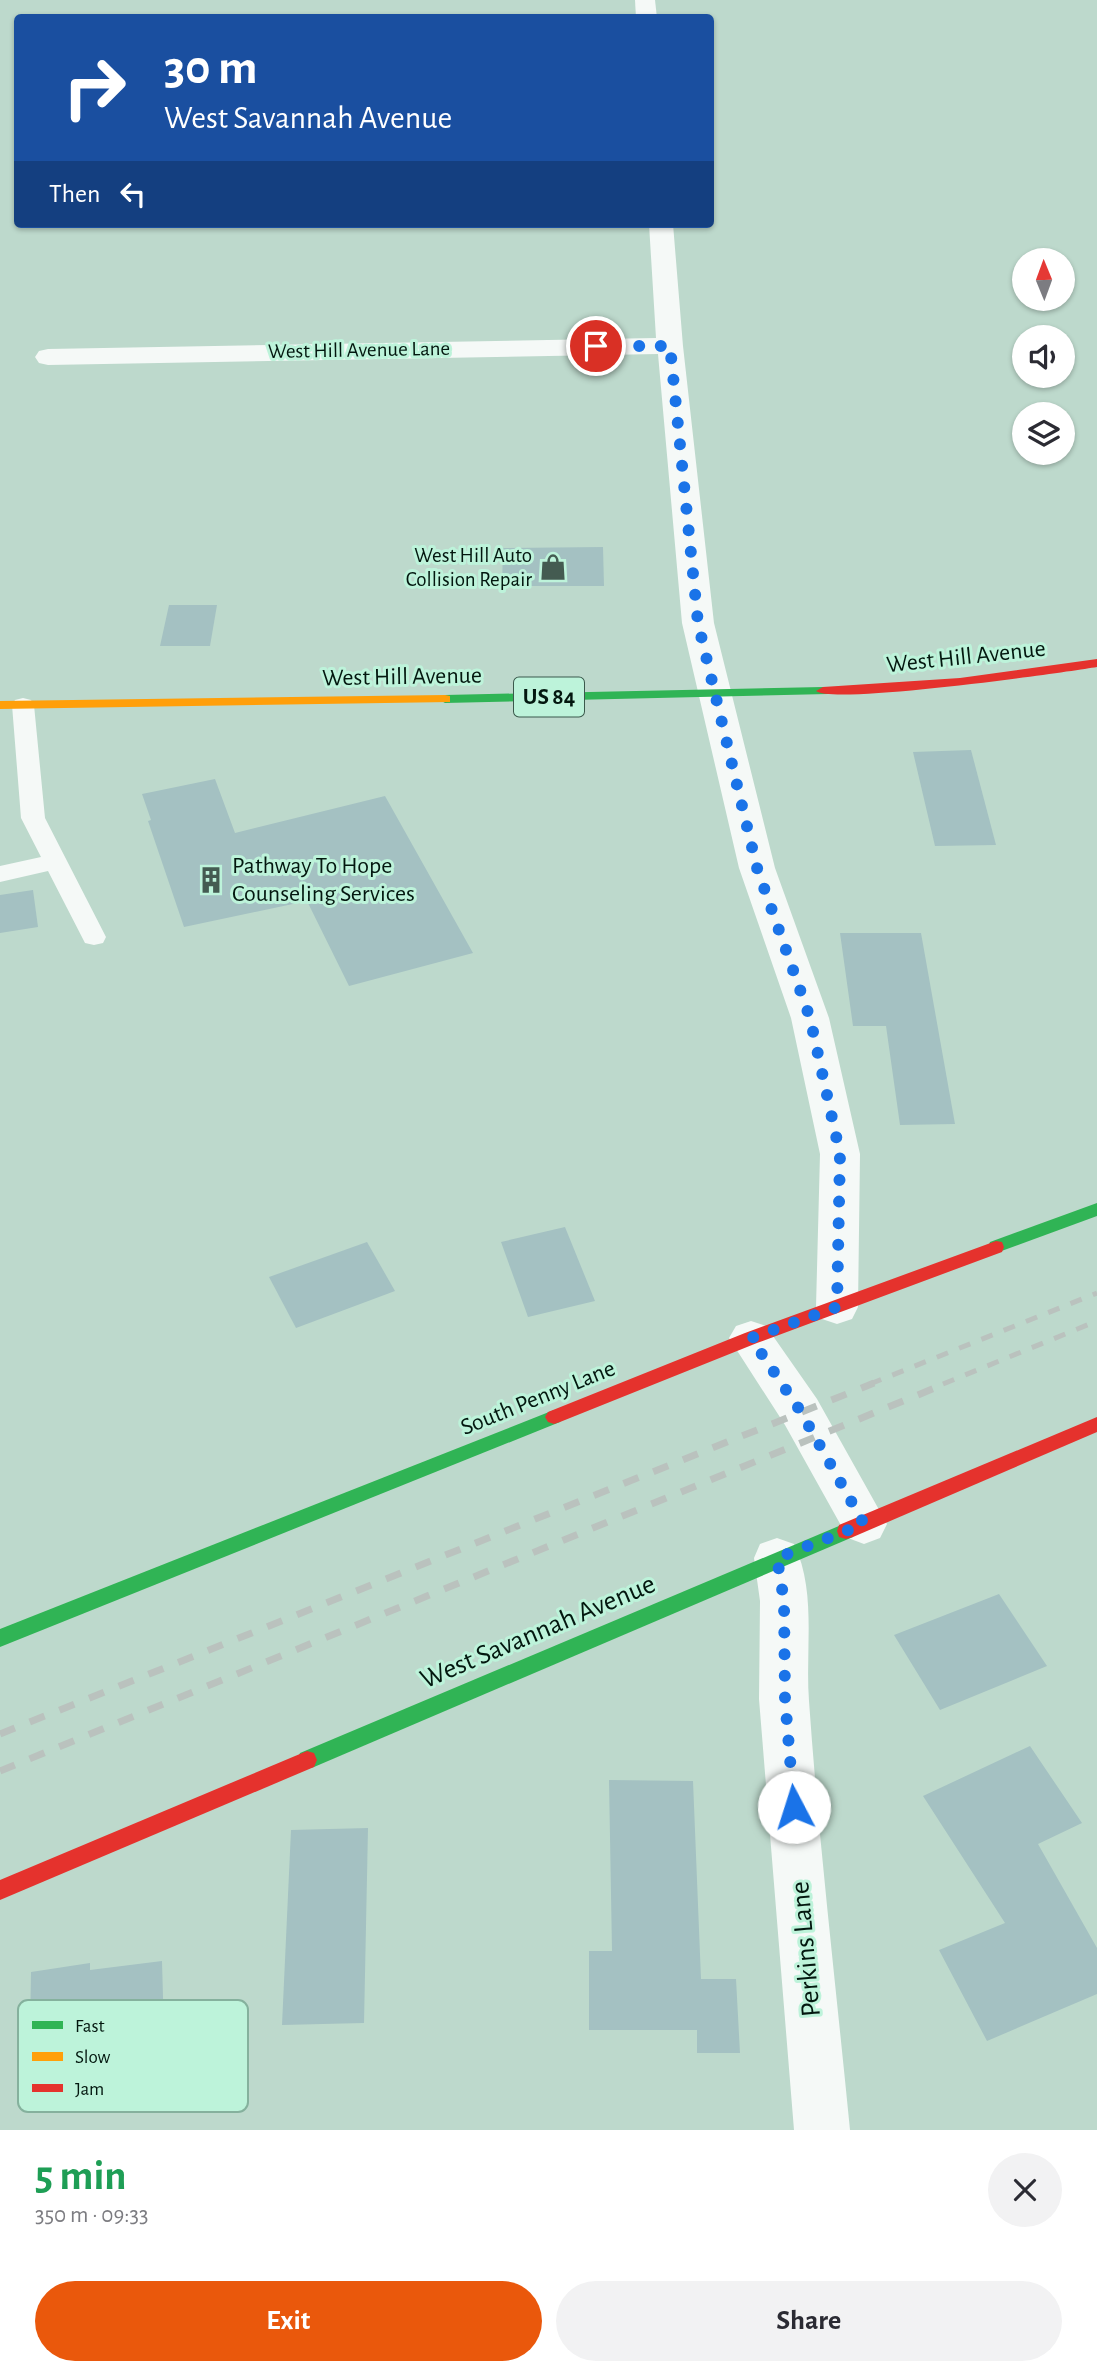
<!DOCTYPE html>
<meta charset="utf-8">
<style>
:root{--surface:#fff;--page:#f2f2f3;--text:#2b2b33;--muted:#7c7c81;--accent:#ea580c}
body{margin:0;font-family:"Alegreya Sans",sans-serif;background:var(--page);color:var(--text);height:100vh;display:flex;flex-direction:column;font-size:26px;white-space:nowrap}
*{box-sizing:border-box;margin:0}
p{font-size:23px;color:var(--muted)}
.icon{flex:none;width:38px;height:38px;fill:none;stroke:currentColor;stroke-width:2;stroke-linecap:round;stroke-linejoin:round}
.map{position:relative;height:2130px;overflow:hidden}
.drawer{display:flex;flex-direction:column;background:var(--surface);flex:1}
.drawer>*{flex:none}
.hud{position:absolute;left:14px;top:14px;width:700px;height:214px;border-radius:7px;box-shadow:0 2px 5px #0004;background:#1a4fa0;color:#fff;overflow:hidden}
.needle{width:46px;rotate:359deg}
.buttons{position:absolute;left:1012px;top:248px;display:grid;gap:14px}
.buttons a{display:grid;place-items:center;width:63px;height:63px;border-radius:50%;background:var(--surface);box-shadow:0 2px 5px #0004;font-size:35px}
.pin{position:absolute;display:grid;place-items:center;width:60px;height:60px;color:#fff;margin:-30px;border:4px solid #fff;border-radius:50%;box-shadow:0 2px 7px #0007}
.me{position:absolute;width:77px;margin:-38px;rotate:355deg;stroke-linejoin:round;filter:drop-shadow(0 0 5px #0008)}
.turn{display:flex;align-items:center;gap:24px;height:147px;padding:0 35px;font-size:32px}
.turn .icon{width:91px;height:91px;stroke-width:2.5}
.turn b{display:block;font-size:49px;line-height:60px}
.then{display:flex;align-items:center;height:66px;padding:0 35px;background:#0003;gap:14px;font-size:26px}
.round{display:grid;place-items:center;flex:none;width:74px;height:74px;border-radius:37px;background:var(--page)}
.summary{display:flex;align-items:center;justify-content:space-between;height:119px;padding:0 35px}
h1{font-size:42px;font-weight:700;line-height:52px;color:#1e9e55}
.cta{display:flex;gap:14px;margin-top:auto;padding:14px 35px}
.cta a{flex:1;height:80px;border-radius:42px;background:var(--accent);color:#fff;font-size:28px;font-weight:700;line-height:80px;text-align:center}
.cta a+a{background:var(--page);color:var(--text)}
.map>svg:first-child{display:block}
</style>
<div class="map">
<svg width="1097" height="2130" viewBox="0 0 1097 2130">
<rect width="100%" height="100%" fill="#bdd9cc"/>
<g fill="#a4c1c2">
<polygon points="603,547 604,586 502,586 503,548"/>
<polygon points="169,605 217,605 210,646 160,646"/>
<polygon points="971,750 996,845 935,846 913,752"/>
<polygon points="215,779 235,833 385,796 473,953 349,986 307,901 184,927 148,821 151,820 142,794"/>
<polygon points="33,890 38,927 0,933 0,895"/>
<polygon points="840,933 921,933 955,1124 900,1125 886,1026 853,1026"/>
<polygon points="565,1227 595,1301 528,1317 501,1242"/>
<polygon points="367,1242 395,1291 296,1328 269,1277"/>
<polygon points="999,1594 1047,1666 940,1710 894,1635"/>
<polygon points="1030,1746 1082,1823 1038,1844 1097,1948 1097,1994 987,2041 939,1950 1005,1923 923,1796"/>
<polygon points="609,1780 693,1781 701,1979 736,1979 740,2053 697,2053 697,2030 589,2030 589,1951 612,1951"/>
<polygon points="368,1828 364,2023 282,2025 291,1830"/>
<polygon points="162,1961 164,2033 107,2041 108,2078 29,2090 31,1972 90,1963 90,1970"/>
</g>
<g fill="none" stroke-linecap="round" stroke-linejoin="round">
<polygon fill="#f5f9f7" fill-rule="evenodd" points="23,698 31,700 34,705 45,818 106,937 103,943 94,945 85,943 48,871 0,882 0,866 41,857 21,818 12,705 15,700"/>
<g fill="#f5f9f7" fill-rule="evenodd">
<polygon points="635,0 655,0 657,18 636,18"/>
<polygon points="649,224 673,224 683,346 714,623 775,868 829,1018 860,1154 858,1307 852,1319 837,1324 822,1319 816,1307 820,1154 791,1018 739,868 682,623 658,354 48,365 39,363 35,357 39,351 48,349 656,338"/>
<polygon points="751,1321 766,1326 817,1399 887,1524 880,1538 864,1544 848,1538 785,1425 729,1338 736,1326"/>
<path d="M777,1538L794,1544C817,1592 805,1649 809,1701C819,1844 836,1987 850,2130H794L759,1699L760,1601L754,1558L760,1544Z"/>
</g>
<g fill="#30b455" fill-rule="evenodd">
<polygon points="823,687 828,688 828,694 445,703 438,699 445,695"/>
<polygon points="1097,1203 1097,1216 996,1253 990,1252 988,1247 990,1242"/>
<polygon points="554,1410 560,1412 563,1417 560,1422 0,1647 0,1629"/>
<polygon points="846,1523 853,1525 855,1531 853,1537 314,1767 307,1769 300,1767 297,1760 300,1753"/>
</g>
<polygon fill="#ff9f0a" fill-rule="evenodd" points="445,695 450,696 450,702 0,709 0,701"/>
<g fill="#e5322d" fill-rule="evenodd">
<path d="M1097,659V667C1061,673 833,705 816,691L823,687L960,678Z"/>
<polygon points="996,1241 1002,1242 1004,1247 1002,1252 757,1343 560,1422 554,1424 548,1422 545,1417 548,1412 745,1333"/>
<polygon points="1097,1417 1097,1432 853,1537 846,1539 839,1537 837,1531 839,1525"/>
<polygon points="307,1751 314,1753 317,1760 314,1767 0,1900 0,1880"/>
</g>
<g stroke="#bac2be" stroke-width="5" stroke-dasharray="12 12" stroke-linecap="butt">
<polyline points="870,1384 1097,1293"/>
<polyline points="943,1384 1097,1321"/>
</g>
<g stroke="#bac2be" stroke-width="7" stroke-dasharray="16 16" stroke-linecap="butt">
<polyline points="0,1734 874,1383"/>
<polyline points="0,1771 947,1383"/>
</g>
</g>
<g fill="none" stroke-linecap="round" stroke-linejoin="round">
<polyline stroke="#1a73e8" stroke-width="12" stroke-dasharray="0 21.6" points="596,346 670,346 698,623 757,868 810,1018 840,1154 837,1307 751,1338 801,1412 864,1524 777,1558 784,1601 785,1699 794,1807"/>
</g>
<defs>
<symbol id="shop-bare" viewBox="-9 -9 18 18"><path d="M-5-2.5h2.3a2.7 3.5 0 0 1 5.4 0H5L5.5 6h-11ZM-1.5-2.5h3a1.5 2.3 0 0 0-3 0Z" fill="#445b51" stroke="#bdf3da" stroke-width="2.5" paint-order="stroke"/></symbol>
<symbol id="building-bare" viewBox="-9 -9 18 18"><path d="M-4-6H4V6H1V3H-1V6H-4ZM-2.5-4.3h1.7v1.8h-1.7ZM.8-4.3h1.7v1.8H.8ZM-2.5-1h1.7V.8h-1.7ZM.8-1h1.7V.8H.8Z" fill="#445b51" stroke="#bdf3da" stroke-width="2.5" paint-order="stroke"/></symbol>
</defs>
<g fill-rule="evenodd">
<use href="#shop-bare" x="534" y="548" width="38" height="38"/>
<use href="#building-bare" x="192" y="861" width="38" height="38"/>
</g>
<g text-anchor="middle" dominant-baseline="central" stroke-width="6" stroke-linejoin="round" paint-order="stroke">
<g font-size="21" fill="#03170f" stroke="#bdf3da">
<text transform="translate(359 350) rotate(-1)">West Hill Avenue Lane</text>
</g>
<g font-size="21" fill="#03170f" stroke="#bdf3da" text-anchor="end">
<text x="532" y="555">West Hill Auto<tspan x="532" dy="24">Collision Repair</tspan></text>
</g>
<rect fill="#bdf3da" stroke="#3b594c" stroke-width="2" x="514" y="677.5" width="70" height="39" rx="5"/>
<g font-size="23" font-weight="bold" fill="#03170f">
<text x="549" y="697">US 84</text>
</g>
<g font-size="24" fill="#03170f" stroke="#bdf3da">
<text transform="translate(966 657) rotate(-6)">West Hill Avenue</text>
<text transform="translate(402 677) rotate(-1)">West Hill Avenue</text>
<text transform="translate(538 1398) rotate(-22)">South Penny Lane</text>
</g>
<g font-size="24" fill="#03170f" stroke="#bdf3da" text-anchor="start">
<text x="232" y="866">Pathway To Hope<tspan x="232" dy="28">Counseling Services</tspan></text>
</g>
<g font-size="28" fill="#03170f" stroke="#bdf3da">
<text transform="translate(538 1632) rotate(-23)">West Savannah Avenue</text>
<text transform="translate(806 1949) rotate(-95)">Perkins Lane</text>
</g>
</g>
<rect x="18" y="2000" width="230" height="112" rx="10" fill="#bdf3da" stroke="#85b19d" stroke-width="2"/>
<rect x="32" y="2021" width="31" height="8" fill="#30b455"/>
<rect x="32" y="2052" width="31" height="9" fill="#ff9f0a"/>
<rect x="32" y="2084" width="31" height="8" fill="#e5322d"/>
<g font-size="19" fill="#03170f">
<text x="75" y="2032">Fast</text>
<text x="75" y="2063">Slow</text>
<text x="75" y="2095">Jam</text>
</g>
</svg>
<div class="buttons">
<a><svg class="needle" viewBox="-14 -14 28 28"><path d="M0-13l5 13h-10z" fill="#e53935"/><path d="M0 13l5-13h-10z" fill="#7c7c81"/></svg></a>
<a><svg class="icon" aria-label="sound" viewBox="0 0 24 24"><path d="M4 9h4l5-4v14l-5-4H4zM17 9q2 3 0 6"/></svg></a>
<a><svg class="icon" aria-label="layers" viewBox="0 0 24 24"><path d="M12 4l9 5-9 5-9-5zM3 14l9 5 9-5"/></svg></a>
</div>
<div class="pin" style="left:596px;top:346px;background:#d93025"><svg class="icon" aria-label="arrive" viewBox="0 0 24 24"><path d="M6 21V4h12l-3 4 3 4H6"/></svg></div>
<svg class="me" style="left:794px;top:1807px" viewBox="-20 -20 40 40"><circle r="19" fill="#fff"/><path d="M0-13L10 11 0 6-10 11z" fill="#1a73e8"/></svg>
<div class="hud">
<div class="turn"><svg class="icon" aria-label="right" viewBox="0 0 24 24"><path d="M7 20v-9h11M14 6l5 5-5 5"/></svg><div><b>30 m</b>West Savannah Avenue</div></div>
<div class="then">Then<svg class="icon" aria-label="left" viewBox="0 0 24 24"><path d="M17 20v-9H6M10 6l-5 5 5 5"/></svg></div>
</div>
</div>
<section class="drawer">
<div class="summary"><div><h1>5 min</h1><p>350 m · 09:33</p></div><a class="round"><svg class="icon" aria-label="close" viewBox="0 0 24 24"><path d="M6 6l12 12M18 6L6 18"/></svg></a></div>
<div class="cta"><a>Exit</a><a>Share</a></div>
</section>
